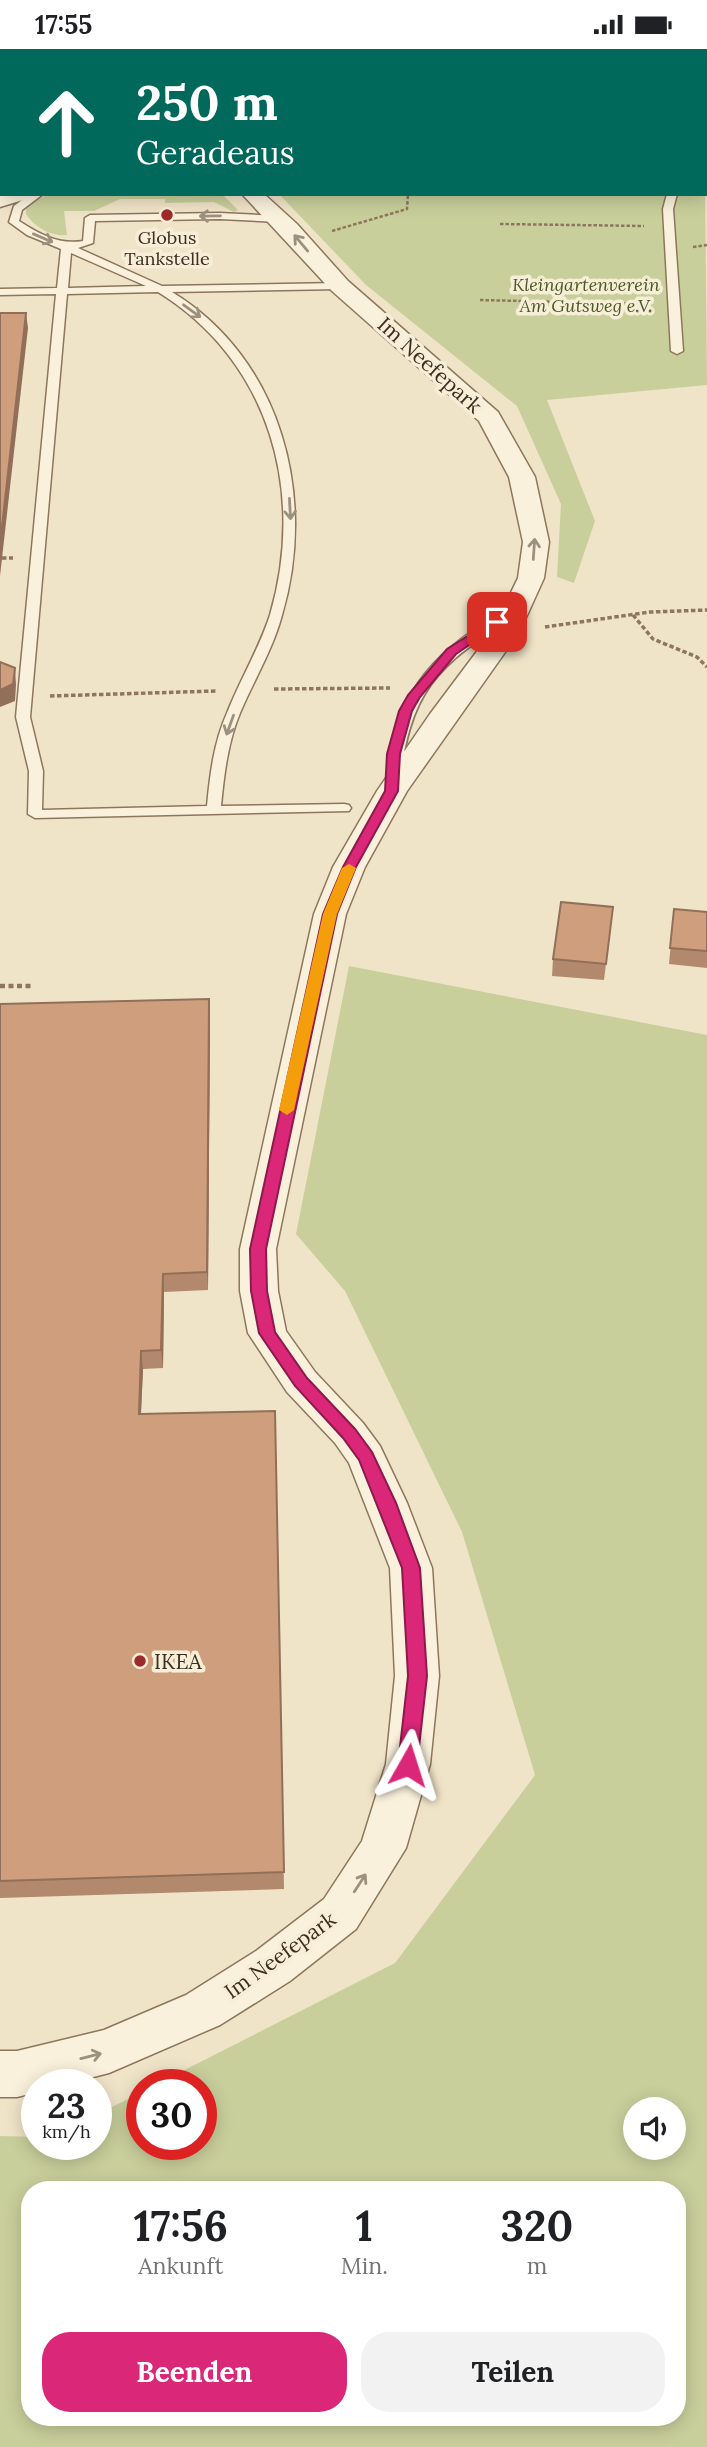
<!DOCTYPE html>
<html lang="de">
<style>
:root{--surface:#fff;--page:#f2f2f2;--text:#202124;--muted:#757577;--accent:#db2777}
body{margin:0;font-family:Lora,serif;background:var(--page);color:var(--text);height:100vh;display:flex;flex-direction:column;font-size:26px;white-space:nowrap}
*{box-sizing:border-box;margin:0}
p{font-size:23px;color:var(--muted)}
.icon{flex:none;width:38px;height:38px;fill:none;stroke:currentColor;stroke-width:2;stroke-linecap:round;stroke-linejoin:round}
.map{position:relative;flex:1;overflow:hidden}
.sheet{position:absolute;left:21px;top:2132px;width:665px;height:245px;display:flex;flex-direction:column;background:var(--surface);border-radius:28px;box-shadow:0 4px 18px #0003}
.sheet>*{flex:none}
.guide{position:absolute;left:0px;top:0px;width:707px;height:147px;box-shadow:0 4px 18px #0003;background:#00695c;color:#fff;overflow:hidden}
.tools{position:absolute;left:623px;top:2048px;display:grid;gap:14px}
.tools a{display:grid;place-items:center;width:63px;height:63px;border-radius:50%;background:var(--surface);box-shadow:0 4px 18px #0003;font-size:35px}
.speed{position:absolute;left:21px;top:2020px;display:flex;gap:14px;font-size:35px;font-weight:700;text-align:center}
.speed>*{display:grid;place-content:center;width:91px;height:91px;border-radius:50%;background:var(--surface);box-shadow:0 4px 18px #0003;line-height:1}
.speed small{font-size:18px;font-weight:400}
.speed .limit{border:10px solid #d22;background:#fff;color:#111}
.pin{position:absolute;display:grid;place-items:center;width:60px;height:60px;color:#fff;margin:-30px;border-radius:14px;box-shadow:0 4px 10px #0006}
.me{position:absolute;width:77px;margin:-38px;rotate:6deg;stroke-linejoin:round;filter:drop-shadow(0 0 5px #0008)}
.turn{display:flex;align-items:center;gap:24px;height:147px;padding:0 21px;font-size:32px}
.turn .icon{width:91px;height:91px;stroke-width:2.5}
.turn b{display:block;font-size:49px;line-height:60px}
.eta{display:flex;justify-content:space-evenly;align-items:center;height:119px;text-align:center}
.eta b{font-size:42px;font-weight:700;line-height:49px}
.primary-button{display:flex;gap:14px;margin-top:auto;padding:14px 21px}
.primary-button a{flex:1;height:80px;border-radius:28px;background:var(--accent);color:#fff;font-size:28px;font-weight:700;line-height:80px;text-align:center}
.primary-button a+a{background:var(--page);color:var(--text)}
.status{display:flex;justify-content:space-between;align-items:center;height:49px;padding:0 35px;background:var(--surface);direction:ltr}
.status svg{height:19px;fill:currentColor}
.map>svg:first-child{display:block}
</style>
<div class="status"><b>17:55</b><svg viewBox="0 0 49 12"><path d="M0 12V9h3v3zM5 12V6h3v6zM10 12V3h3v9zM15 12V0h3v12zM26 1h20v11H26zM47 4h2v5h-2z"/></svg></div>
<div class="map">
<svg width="707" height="2398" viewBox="0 0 707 2398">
<rect width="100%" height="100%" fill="#f0e4c8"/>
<g fill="#c9cf9b" fill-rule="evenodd">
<polygon points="139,0 559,0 537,2"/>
<polygon points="705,119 707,336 547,351 595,472 574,534 557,528 561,455 517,357 366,236 279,145 705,145"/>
<path d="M50,145H222L238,161L234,163L214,153L165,154V150H120L94,162H64L67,186C52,188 34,178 26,165V159L34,152Z"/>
<path d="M349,917L707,986V2398H0V2087L37,2088V2095H96V2066L142,2043V2095H201V2035H157L395,1914L535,1726L462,1483L345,1242L296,1185ZM635,2060H674V2098H635ZM30,2140H677V2368H30Z"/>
</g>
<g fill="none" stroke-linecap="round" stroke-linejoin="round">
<g fill="#6f938a" fill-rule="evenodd">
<polygon points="175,0 182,0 183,2 176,2"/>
<polygon points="426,0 433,0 425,2"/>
<rect x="705" y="115" width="2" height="4"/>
</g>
<defs>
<g id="service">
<rect x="705" y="120" width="2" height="6"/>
<polygon points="2,121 2,128 0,128 0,122"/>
<path d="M30,145H43L22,161L19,172C39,185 59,196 83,192L85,169L90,166L220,164L278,167L283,170L278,173L220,170L95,172L93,194L78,199L162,237L340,234L345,237L340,240L172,243C282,310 317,448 282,566C273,600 254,631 240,664C228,693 224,725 221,757L344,755L349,756L351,759L349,762L35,769L28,765L29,722L16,668L56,245L0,246V240L57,239L61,200L27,186L9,173L14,157ZM71,204L146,237L68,239ZM158,243C270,312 306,443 270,566C259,600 240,631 227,664C214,693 210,725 207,757L42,761L43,722L30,668L67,245Z"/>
<polygon points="667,145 677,145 673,160 683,302 677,305 671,302 663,160"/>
<path d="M514,560L519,561V567C435,614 408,645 399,742L392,746L387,745L385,742C392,670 410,625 471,583C484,575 499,564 514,560Z"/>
</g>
<g id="minor">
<polygon points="95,0 114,0 115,2 96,2"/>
<polygon points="0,145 32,145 29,149 0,158"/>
<polygon points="242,145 264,145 297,175 348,232 498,363 535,428 549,493 544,529 520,582 407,742 365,818 346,865 276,1200 278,1242 286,1282 315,1323 363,1374 380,1397 407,1454 432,1519 439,1627 430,1715 406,1799 356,1880 290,1932 220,1976 109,2024 66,2035 37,2035 37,2043 17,2048 0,2048 0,2002 17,2002 104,1981 186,1946 256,1902 324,1850 362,1792 386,1715 395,1627 390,1519 349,1414 335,1394 287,1343 248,1284 240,1242 240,1200 314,865 333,818 377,742 430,665 493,581 518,529 523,493 509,428 479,372 332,242"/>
</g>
</defs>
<use href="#service" stroke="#8d765c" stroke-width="3"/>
<use href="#minor" stroke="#8d765c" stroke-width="3"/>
<g stroke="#8d765c" stroke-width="2.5" stroke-dasharray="3.5 2" stroke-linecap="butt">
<polyline points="500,175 644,177"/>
<polyline points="332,182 407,160 408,145"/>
<polyline points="693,198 707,196"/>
<polyline points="480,251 650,255"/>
</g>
<g stroke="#8d765c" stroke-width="3.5" stroke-dasharray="4.5 2.5" stroke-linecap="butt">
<polyline points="2,509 13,509"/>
<polyline points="633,566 653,590 697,608 707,618"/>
<polyline points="545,578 650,563 707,561"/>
<polyline points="274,640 390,639"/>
<polyline points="50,647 216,642"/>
</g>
<polyline stroke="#8d765c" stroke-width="4.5" stroke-dasharray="5 3.5" stroke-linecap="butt" points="0,937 33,937"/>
<use href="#service" fill="#faf1dc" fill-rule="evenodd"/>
<use href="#minor" fill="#faf1dc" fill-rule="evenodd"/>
</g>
<g fill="#b2896c">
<polygon points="613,858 604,931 552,927 553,910"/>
<polygon points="674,860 707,863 707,919 669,915"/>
<polygon points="0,955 210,968 208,1241 164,1243 163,1319 143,1320 141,1365 275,1362 284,1840 0,1849"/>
</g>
<g fill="#916f58">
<polygon points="2,85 2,104 0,104 0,86"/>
<polygon points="26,264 28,279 0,527 0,495"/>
<polygon points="15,619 16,636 15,652 0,658 0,641"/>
<polygon points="209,950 210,968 208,1241 207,1223"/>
<polygon points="163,1225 164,1243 163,1319 161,1301"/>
<polygon points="141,1302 143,1320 140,1383 139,1365"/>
</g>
<g fill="#cf9f7d" stroke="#916f58" stroke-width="2">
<polygon points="0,66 2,67 2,85 0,86"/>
<polygon points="0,264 26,264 0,495"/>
<polygon points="0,613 15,619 13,635 0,641"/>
<polygon points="561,853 613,858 606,915 553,910"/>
<polygon points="674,860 707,863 707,902 670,899"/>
<polygon points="209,950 207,1223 163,1225 161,1301 141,1302 139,1365 275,1362 284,1823 0,1832 0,955"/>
</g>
<defs><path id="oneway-shaft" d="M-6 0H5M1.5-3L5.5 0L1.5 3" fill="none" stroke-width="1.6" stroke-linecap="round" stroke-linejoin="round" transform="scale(1.75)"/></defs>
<g stroke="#9c907e">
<use href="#oneway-shaft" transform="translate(210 167) rotate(179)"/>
<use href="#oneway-shaft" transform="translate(43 189) rotate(23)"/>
<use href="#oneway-shaft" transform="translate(301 194) rotate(-130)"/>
<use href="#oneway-shaft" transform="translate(192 262) rotate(36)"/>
<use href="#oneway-shaft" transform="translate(290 460) rotate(87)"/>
<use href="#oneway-shaft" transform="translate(534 500) rotate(-86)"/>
<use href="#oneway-shaft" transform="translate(230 676) rotate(110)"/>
<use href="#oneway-shaft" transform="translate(360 1834) rotate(-57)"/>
<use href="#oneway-shaft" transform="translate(91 2007) rotate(-14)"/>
</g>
<polygon fill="#db2777" stroke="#8e194d" stroke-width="2" points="493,571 503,573 456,605 420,648 412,662 400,705 398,742 356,818 337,865 266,1200 267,1242 275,1283 307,1329 355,1380 372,1403 396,1454 420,1519 427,1627 417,1716 415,1721 408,1724 401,1721 398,1716 408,1627 402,1519 359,1411 343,1389 295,1337 259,1284 251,1242 250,1200 323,865 343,818 385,742 387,705 399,662 408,646 447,600"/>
<polygon fill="#f59e0b" points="349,815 356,819 337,865 294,1061 287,1066 279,1061 323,865 342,819"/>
<g fill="#9e2a2b" stroke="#f7eed8" stroke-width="2.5">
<circle cx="167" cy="166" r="7"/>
<circle cx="140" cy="1612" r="7"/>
</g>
<g text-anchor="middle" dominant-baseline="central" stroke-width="7" stroke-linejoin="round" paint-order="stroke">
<g font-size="18" fill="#3d2e20" stroke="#f7eed8">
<text x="167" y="188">Globus<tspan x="167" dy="21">Tankstelle</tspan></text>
</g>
<g font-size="18" font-style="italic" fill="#4d5a26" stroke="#f7eed8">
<text x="586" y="235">Kleingartenverein<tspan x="586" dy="21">Am Gutsweg e.V.</tspan></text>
</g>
<g font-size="21" fill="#3d2e20" stroke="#f7eed8">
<text transform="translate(430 316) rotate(42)">Im Neefepark</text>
<text transform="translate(280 1906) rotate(-36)">Im Neefepark</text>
</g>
<g font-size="21" fill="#3d2e20" stroke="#f7eed8" text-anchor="start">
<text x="154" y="1612">IKEA</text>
</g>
</g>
</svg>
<div class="tools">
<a><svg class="icon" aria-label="sound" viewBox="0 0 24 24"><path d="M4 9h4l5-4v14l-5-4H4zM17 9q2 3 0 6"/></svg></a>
</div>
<div class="speed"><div>23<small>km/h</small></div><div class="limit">30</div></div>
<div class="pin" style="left:497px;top:573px;background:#d93025"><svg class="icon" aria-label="arrive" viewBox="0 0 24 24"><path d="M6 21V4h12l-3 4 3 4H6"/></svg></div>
<svg class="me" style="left:408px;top:1716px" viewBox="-20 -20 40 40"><path d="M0-17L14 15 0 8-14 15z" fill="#db2777" stroke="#fff" stroke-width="4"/></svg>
<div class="guide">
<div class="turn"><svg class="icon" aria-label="ahead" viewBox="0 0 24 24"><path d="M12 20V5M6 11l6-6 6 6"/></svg><div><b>250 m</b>Geradeaus</div></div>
</div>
<section class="sheet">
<div class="eta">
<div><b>17:56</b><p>Ankunft</p></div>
<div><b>1</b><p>Min.</p></div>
<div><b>320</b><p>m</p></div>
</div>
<div class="primary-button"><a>Beenden</a><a>Teilen</a></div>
</section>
</div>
